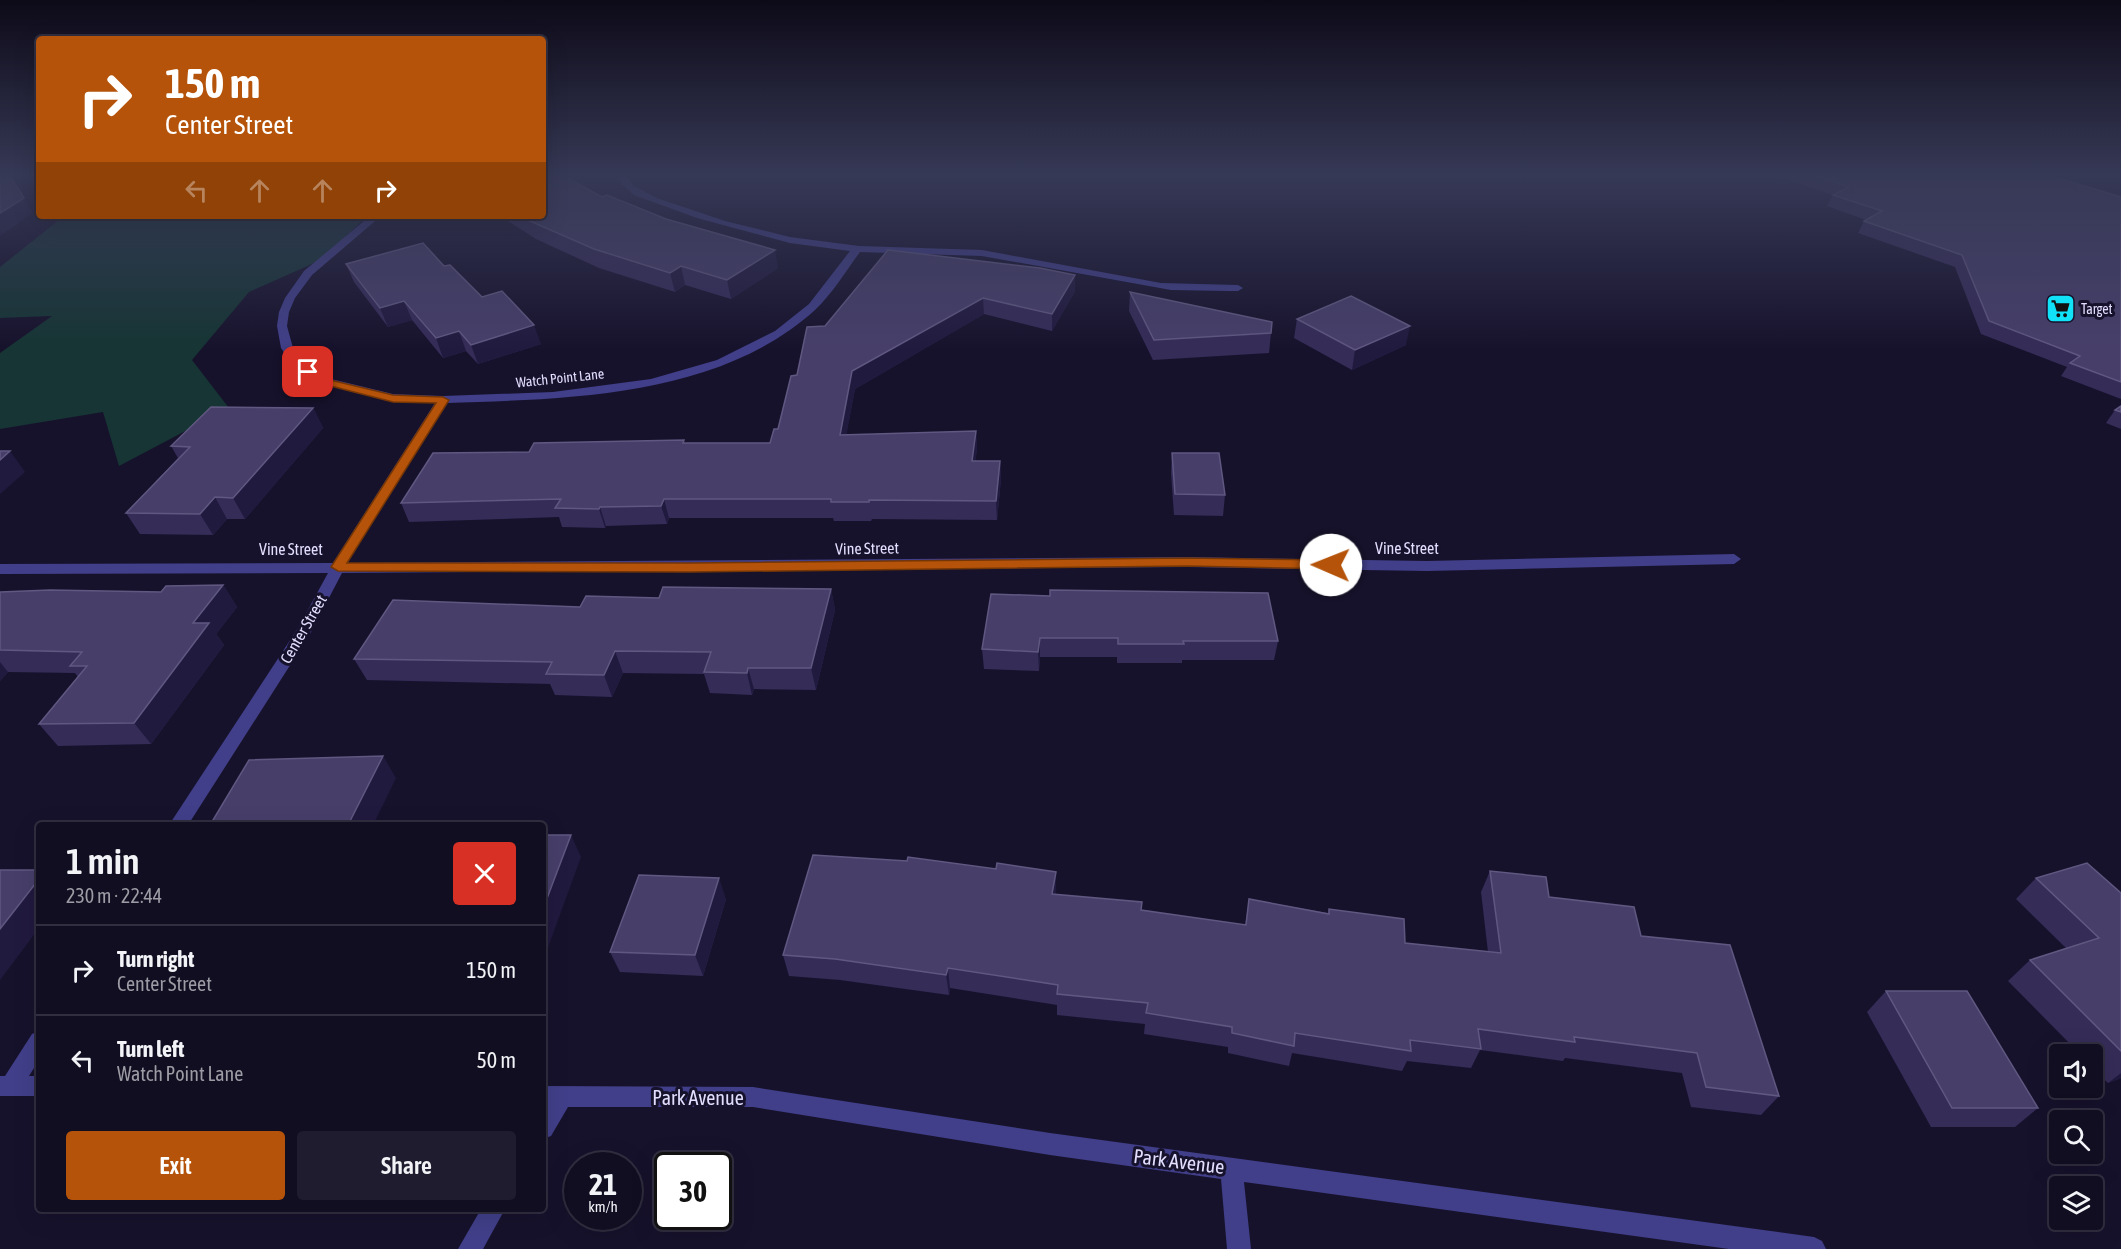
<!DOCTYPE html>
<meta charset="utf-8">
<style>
:root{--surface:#110e21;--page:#1e1c2e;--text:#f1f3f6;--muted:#9c9ca5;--line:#302e3f;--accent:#b45309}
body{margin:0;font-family:"Asap Condensed",sans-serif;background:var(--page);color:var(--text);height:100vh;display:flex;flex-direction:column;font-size:22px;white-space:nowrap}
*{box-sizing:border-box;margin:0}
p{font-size:20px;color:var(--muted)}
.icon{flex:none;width:33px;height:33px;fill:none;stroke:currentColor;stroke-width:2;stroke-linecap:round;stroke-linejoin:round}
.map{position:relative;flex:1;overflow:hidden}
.side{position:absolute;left:36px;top:822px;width:510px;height:390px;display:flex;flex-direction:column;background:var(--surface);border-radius:6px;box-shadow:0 6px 24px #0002,0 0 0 2px var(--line)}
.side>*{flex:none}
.guide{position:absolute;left:36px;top:36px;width:510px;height:183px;border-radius:6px;box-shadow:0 6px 24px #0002,0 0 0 2px var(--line);background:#b45309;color:#fff;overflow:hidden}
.buttons{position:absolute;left:2049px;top:1044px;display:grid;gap:12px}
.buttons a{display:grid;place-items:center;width:54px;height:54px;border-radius:6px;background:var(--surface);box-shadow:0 6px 24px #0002,0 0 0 2px var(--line);font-size:30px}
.speed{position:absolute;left:564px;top:1152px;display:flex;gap:12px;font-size:30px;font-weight:700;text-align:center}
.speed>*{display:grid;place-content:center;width:78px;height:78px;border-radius:50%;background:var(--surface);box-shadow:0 6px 24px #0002,0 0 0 2px var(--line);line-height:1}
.speed small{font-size:15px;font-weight:400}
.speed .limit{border:3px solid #111;border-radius:9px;background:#fff;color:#111}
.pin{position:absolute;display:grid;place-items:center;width:51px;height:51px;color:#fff;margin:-26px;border-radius:12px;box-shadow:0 3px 9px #0006}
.me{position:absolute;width:66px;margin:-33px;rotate:271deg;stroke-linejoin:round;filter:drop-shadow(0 0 4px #0008)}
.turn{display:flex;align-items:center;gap:21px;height:126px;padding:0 30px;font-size:27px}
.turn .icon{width:78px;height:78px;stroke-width:2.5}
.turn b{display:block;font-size:42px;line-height:51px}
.lanes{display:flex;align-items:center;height:57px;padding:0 30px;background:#0003;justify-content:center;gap:30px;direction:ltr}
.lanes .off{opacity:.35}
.round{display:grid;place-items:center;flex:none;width:63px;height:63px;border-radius:6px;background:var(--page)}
.head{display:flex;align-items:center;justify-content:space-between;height:102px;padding:0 30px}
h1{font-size:36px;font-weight:600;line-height:45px}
.action{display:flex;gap:12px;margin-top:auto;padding:12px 30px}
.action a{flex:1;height:69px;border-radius:6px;background:var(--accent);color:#fff;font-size:24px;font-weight:600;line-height:69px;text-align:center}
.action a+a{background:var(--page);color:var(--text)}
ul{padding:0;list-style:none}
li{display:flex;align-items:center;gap:18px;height:90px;padding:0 30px;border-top:2px solid var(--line)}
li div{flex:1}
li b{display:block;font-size:22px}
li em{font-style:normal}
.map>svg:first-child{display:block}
</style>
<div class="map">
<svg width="2121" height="1249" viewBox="0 0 2121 1249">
<rect width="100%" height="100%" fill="#17122c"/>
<polygon fill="#163534" points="64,216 367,216 321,260 249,292 192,360 229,408 119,466 103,412 0,429 0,353 52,316 0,318 0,267"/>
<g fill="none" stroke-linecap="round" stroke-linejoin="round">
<g fill="#413f89" fill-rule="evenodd">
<path d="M617,175H625L634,186L657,198L725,221L790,237L859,246L982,250L1161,283L1238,285L1243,288L1238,291H1228L1171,290L982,256L860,252C846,271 832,294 815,310C719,397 569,399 447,403L347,563L1187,557L1427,561L1734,554L1741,559L1734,564L1427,571L1187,567L342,573L310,634L188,825H169L298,628L328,573L0,574V564L333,563L435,403L393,402L315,382L294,367L281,348L277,326L279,312L285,298L304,271L370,216H381L312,275L295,298L289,312L287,326L293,348L302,363L323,377L393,394L443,396L553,392L651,379L717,360L775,331L809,304L850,251L790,243L697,218L634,195L622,184Z"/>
<polygon points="39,1031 39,1060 29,1076 39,1076 39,1096 0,1096 0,1076 5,1076 32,1034"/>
<polygon points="543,1086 753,1087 1050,1133 1814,1237 1822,1241 1826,1249 1729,1249 1244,1182 1251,1249 1227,1249 1221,1179 1050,1155 753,1107 568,1107 551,1136 543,1139"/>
<polygon points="481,1209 505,1209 483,1249 458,1249"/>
</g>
</g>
<g fill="#352c58">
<polygon points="1775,175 2048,175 2121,197 2121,399 2061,376 2067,367 1981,334 1955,267 1858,233 1864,221 1866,220 1827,206 1833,195"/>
<polygon points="602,197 778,268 731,299 685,285 675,292 599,268 536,239 500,216 543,216"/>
<polygon points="888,250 1075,291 1052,331 984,314 855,389 846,435 976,431 977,449 975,461 1000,461 1001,479 997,520 872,519 871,521 834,521 833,518 669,518 667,524 606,526 605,528 562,527 559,517 409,522 401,503 529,452 685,443 770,443 778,429 797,375 825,326"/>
<polygon points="346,264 482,297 541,344 478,364 466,351 443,358 412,320 388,327 354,282"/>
<polygon points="1130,292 1271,333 1269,353 1153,360 1129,311"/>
<polygon points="1297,319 1406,345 1352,370 1294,338"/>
<polygon points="2121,406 2121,429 2106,423 2115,410"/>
<polygon points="313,408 323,428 245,519 227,519 213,535 140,534 126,513 178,458 171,446"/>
<polygon points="1172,453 1225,495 1223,516 1174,515 1171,473"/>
<polygon points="223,585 237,607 216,634 224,645 151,744 58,746 39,724 78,677 75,673 8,672 0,681 0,592 161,592"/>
<polygon points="831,589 835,610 816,690 754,689 752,695 710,693 704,674 623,673 612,697 555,695 550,684 367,680 354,659 580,607 659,598"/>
<polygon points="991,594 1278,641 1274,660 1182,660 1182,663 1117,663 1117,657 1040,657 1039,671 984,669 982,649"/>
<polygon points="1490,871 1641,936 1779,1096 1761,1115 1691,1107 1682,1073 1565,1058 1563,1061 1480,1050 1471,1068 1407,1061 1402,1071 1292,1053 1289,1066 1228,1053 1228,1047 1144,1034 1145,1024 1057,1015 1057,1005 950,988 949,995 840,980 789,976 783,955 1056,894 1141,910 1245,925 1249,899 1328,913 1329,909 1405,943 1488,952 1481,892"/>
<polygon points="2036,878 2121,893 2121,1078 2108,1083 2092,1068 2092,1054 2080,1054 2008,981 2030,960 2066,948 2016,899"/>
<polygon points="726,899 703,976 620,972 610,952"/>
<polygon points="1886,991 2038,1108 2015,1127 1931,1127 1867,1012"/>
</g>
<g fill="#211a3f">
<polygon points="24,198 33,213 0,236 0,213"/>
<polygon points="775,250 778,268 731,299 727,280"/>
<polygon points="681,266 685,285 675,292 670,273"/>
<polygon points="1075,275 1075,291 1052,331 1052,314"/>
<polygon points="983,298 984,314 855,389 843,453 840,435 852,371"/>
<polygon points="404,301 412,320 388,327 380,308"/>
<polygon points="534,325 541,344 478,364 471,345"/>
<polygon points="1410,326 1406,345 1352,370 1355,350"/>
<polygon points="459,331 466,351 443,358 436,338"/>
<polygon points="313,408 323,428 245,519 233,498"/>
<polygon points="976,431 977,449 973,479 972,461"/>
<polygon points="10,451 25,472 0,494 0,460"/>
<polygon points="1000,461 1001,479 997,520 996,501"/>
<polygon points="215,497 227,519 213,535 200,514"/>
<polygon points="664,499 669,518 667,524 661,506"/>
<polygon points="600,507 606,526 605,528 599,509"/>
<polygon points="223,585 237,607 216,634 224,645 151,744 134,723 193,623"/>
<polygon points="831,589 835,610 816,690 811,668"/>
<polygon points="1040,638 1040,657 1039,671 1038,652"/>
<polygon points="615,651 623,673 612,697 604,675"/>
<polygon points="0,662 8,672 0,681"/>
<polygon points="748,668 754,689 752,695 747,673"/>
<polygon points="383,756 396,778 373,825 348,825"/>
<polygon points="571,835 581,857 543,961 543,909"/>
<polygon points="1056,872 1056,893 1052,915 1052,894"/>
<polygon points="719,878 726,899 703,976 695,955"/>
<polygon points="39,879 39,928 0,980 0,929"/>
<polygon points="948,968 950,988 949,995 946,975"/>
<polygon points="2121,1073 2121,1078 2108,1083"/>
</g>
<g fill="#473f6a" stroke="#605881" stroke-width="1.5">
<polygon points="3,175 10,175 24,198 0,213 0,177"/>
<polygon points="543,175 562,175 602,197 607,195 666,219 775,250 727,280 681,266 670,273 594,249 530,221 522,216 543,216"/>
<polygon points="1813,175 2048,175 2121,197 2121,382 2070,363 2080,356 1989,321 1962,255 1864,221 1882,211 1833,195 1849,187"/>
<polygon points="423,243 444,266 450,265 482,297 502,291 534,325 471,345 459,331 436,338 404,301 380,308 346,264"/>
<polygon points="888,250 1040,268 1075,275 1052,314 983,298 852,371 840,435 976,431 972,461 1000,461 996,501 869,500 869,502 831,502 831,499 664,499 661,506 600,507 599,509 555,508 561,499 401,503 433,453 529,452 534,443 684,440 683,443 770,443 774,429 778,429 791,376 797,375 807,327 825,326"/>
<polygon points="1130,292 1272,322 1271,333 1154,340"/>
<polygon points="1351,296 1410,326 1355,350 1297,319"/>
<polygon points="2121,406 2121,412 2115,410"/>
<polygon points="211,407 313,408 233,498 215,497 200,514 126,513 190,447 171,446"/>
<polygon points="0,451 10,451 0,460"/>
<polygon points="1172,453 1219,453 1225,495 1175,494"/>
<polygon points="223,585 193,623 209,623 134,723 39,724 87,666 70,666 82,652 0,650 0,592 50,590 161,592 166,586"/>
<polygon points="663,587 831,589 811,668 748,668 747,673 704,672 711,652 615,651 604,675 546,674 552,662 354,659 393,600 580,607 586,596 659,598"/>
<polygon points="1050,590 1268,593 1278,641 1183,641 1184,644 1118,644 1118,638 1040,638 1038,652 982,649 991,594 1050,596"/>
<polygon points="383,756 348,825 210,825 249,760"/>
<polygon points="543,835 571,835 543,909"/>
<polygon points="813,855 907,861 908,857 996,869 997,863 1056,872 1052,894 1142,902 1141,910 1246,925 1249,899 1329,914 1329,909 1404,919 1405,943 1501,953 1490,871 1546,877 1549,897 1634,907 1641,936 1730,945 1779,1096 1706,1087 1697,1053 1574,1037 1575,1042 1478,1029 1481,1049 1410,1040 1411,1051 1295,1033 1294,1046 1232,1033 1232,1027 1146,1013 1148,1003 1057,994 1058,985 948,968 946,975 835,959 783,955"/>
<polygon points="2087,863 2121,893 2121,1051 2030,960 2099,938 2036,878"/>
<polygon points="0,870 39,870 39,879 0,929"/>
<polygon points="639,875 719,878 695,955 610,952"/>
<polygon points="1886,991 1967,991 2038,1108 1952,1108"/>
</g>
<linearGradient id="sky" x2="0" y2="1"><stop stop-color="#0d0a18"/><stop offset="0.5" stop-color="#363956"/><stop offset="1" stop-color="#363956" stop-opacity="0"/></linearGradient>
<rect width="2121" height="350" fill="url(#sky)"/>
<polygon fill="#b45309" stroke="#753606" stroke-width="1.5" points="308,369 322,378 393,395 443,397 449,400 347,563 691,563 1187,558 1331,560 1338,565 1331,569 1187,566 691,572 338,571 331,567 436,403 393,402 315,382 303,372"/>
<defs>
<symbol id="supermarket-square" viewBox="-11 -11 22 22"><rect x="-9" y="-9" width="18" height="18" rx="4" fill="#11e2f7" stroke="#17122c"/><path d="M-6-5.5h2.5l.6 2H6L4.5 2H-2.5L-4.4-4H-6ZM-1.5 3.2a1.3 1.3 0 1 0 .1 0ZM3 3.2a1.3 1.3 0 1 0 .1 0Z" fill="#111"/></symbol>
</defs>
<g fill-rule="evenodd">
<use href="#supermarket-square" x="2044" y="292" width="33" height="33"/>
</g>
<g text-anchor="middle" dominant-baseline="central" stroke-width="6" stroke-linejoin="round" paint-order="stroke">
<g font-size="14" fill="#e1defe" stroke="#17122c" text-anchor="start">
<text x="2081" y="309">Target</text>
</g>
<g font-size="14" fill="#e1defe" stroke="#17122c">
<text transform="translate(560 378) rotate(-6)">Watch Point Lane</text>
</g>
<g font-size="16" fill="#e1defe" stroke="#17122c">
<text transform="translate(867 548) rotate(-1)">Vine Street</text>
<text x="1407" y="548">Vine Street</text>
<text x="291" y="549">Vine Street</text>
<text transform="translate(303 629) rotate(-60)">Center Street</text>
</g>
<g font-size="20" fill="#e1defe" stroke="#17122c">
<text x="698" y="1097">Park Avenue</text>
<text transform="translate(1179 1161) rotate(7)">Park Avenue</text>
</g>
</g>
</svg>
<div class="buttons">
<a><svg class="icon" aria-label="sound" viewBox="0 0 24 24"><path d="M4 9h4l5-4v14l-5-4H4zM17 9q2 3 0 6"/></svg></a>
<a><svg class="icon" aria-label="search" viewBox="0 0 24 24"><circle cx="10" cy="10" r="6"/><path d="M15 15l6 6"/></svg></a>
<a><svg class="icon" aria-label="layers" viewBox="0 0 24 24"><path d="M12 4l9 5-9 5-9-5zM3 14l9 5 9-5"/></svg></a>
</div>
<div class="speed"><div>21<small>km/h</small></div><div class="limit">30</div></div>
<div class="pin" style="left:308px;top:372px;background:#d93025"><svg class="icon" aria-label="arrive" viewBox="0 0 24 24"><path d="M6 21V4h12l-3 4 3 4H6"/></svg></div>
<svg class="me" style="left:1331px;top:565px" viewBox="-20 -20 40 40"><circle r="19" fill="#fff"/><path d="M0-13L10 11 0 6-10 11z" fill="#b45309"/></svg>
<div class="guide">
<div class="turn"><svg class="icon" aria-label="right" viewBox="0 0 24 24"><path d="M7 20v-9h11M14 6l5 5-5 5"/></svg><div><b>150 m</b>Center Street</div></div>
<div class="lanes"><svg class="icon off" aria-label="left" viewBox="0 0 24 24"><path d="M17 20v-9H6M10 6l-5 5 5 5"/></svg><svg class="icon off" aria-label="ahead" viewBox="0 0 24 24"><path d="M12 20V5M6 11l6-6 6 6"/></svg><svg class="icon off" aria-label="ahead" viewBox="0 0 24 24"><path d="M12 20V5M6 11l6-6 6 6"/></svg><svg class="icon" aria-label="right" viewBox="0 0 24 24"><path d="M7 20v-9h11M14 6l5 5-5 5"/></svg></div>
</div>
<section class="side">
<div class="head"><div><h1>1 min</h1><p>230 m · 22:44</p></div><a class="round" style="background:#d93025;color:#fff"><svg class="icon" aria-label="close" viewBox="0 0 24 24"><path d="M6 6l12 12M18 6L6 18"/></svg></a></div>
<ul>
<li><svg class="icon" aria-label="right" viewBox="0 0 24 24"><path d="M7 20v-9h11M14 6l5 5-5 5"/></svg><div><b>Turn right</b><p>Center Street</p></div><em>150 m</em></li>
<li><svg class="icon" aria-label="left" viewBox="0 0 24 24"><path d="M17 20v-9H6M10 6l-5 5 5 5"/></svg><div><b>Turn left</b><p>Watch Point Lane</p></div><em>50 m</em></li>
</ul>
<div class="action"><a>Exit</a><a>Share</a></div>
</section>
</div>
